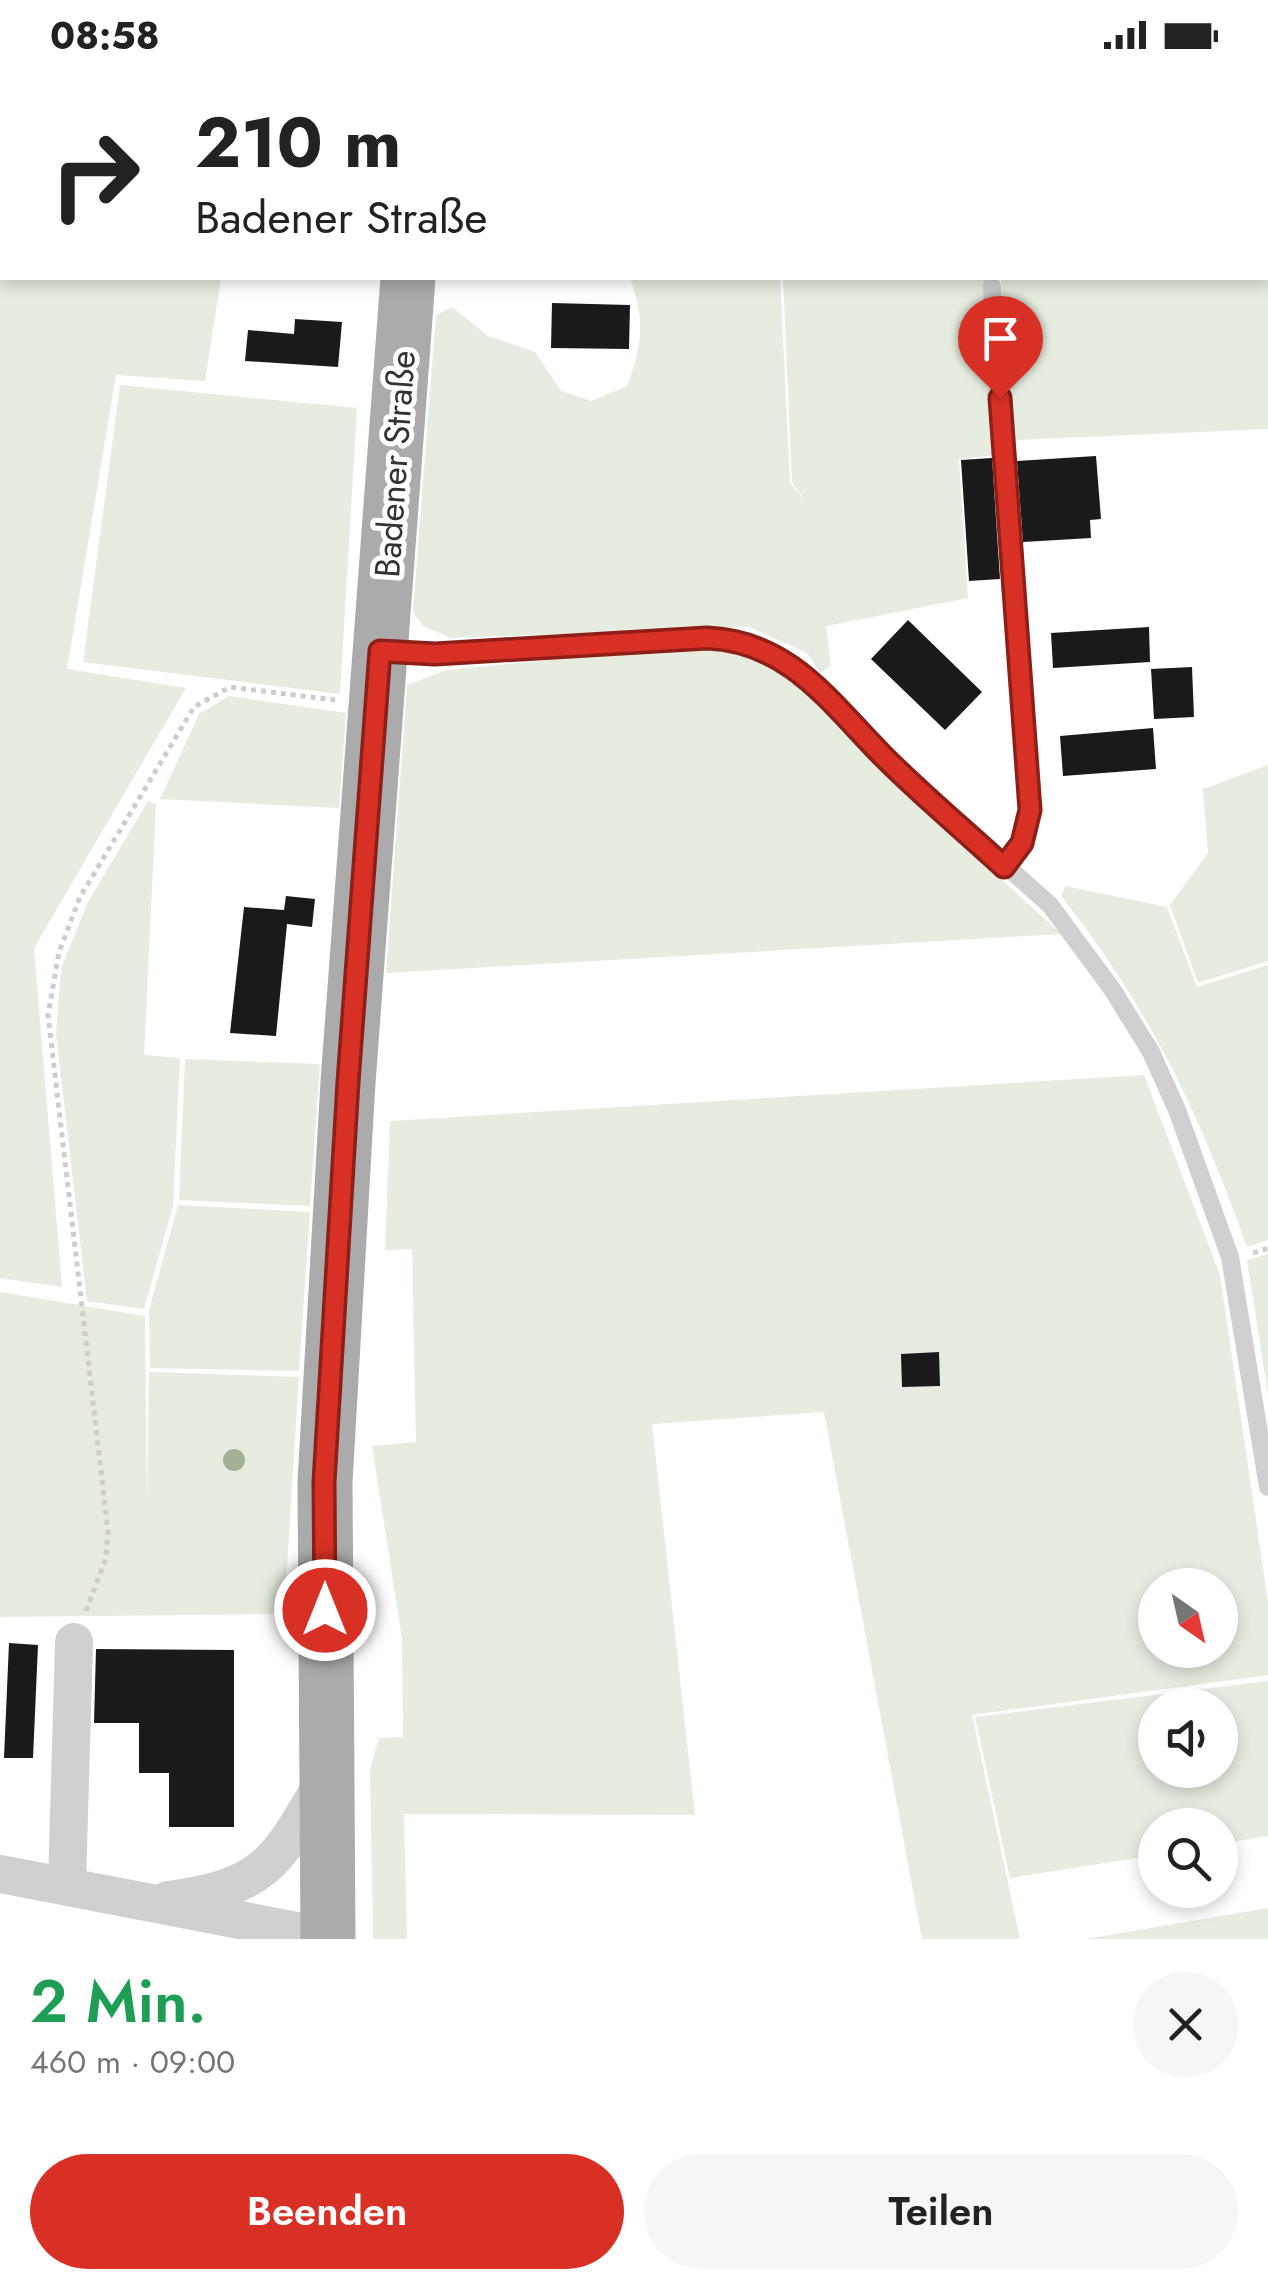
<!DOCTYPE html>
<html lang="de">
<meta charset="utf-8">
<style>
:root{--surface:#fff;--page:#f6f6f6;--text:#222;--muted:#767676;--accent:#d93025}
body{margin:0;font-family:Jost,sans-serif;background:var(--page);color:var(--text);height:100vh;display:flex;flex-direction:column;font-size:38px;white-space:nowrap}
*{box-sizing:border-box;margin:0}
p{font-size:32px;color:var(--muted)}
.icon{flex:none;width:55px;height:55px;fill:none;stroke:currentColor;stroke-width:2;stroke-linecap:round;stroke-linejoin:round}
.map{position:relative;height:1869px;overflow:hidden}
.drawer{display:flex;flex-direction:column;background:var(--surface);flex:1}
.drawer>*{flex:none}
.guide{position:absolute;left:0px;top:0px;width:1270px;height:210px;box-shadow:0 5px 15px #0003;background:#fff;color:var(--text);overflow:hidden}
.needle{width:65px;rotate:146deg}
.tools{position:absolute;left:1138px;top:1498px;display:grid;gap:20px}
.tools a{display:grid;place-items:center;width:100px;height:100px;border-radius:50%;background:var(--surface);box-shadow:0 5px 15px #0003;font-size:50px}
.pin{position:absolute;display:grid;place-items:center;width:85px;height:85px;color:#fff;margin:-102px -42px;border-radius:50% 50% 50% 0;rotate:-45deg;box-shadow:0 0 10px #0007}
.pin .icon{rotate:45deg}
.me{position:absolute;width:110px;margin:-55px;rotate:0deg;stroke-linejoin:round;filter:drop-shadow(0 0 8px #0008)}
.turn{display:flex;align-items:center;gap:35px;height:210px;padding:0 30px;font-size:45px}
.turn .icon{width:130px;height:130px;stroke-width:2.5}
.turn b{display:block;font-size:70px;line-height:85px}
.round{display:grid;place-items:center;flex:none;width:105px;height:105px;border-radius:52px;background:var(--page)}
.headline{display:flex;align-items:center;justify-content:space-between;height:170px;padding:0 30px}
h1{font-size:60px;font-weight:600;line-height:75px;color:#1e9e55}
.cta{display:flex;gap:20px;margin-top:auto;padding:20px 30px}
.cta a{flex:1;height:115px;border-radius:60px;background:var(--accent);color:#fff;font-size:40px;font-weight:600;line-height:115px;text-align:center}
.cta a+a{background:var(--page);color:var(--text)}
.status{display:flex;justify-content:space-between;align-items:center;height:70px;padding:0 50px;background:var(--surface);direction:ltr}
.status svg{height:28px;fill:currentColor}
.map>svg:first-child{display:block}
</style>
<div class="status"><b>08:58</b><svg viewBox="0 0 49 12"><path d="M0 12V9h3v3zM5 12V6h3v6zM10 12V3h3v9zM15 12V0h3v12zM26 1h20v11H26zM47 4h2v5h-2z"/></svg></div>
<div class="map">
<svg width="1268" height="1869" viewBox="0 0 1268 1869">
<rect width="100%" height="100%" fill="#fff"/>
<g fill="#e6ecdf" fill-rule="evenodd">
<polygon points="0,0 413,0 2,2 2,208 221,208 205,311 116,305 67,599 186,618 34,878 62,1217 0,1208"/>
<polygon points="817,0 1268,0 1268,359 1014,370 1001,208 1268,208 1268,2"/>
<path d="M630,208H780L790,413L807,433L792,412L783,208H998L987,213L996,385L959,389L968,528L826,556L831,596L820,603L807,583L749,557L451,568L423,556L413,542L436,245L452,237L488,266L535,282L561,321L591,331L627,316C643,274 645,250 630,208Z"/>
<polygon points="120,315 357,338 340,624 83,592"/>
<polygon points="687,576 755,585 813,626 881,699 1061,864 386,903 407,615 447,600"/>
<polygon points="229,626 346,643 339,738 160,729 199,644"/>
<polygon points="1268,695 1268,891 1198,913 1170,835 1208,783 1203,719"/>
<polygon points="148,731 156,734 144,985 180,988 173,1136 144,1239 87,1231 56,964 61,898 88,832"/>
<path d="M1065,816L1167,837L1197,917L1268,895V1170L1247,1177C1199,1042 1150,939 1061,826Z"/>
<polygon points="185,989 320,994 310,1136 179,1130"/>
<path d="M1144,1005L1220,1205L1268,1532V1605L972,1645L1020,1869H922L824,1342L652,1354L695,1745L404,1744L407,1869H373L370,1699L379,1668L403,1667L402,1569L372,1376L416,1372L412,1179L385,1180L390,1051ZM1155,1515H1220V1580H1155Z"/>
<polygon points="178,1135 310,1142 299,1301 150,1298 149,1240"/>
<polygon points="1268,1184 1268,1325 1247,1190"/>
<polygon points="0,1222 145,1246 147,1434 149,1302 299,1307 284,1544 0,1547"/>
<path d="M1268,1611V1766L1220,1774V1755H1155V1785L1010,1808L975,1647ZM1155,1635H1220V1700H1155Z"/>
<polygon points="1268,1838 1268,1869 1086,1869"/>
</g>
<g fill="#1a1a1a">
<polygon points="552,233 630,235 629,279 551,278"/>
<polygon points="295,249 342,252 338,297 245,291 248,260 294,264"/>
<polygon points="1096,386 1101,449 1090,450 1091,468 1023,472 1017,391"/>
<polygon points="992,388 1000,509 969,511 961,390"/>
<polygon points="908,550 982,622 945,660 871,589"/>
<polygon points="1149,557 1150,592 1053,598 1051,563"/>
<polygon points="1192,597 1194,647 1154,649 1151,599"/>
<polygon points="1153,658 1156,699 1063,706 1060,666"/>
<polygon points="286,826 315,829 312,857 287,854 276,966 230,963 244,837 284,840"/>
<polygon points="939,1282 940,1316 902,1317 901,1284"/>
<polygon points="9,1573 38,1575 33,1688 4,1688"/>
<polygon points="96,1579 234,1580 234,1757 169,1757 169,1703 139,1703 139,1653 94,1653"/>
</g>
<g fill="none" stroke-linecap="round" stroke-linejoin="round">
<g stroke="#cdcdcd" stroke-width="5" stroke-dasharray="5 5" stroke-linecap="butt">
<polyline points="1253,1183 1268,1178"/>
<polyline points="86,1541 106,1488 108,1461 48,945 59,882 80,827 194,637 230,617 335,630"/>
</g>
<g stroke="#d0d0d0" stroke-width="18">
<polyline points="992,216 1029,740 1022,773 1004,797"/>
<polyline points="386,581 435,584 707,568 732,569 759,577 787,591 817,614 885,688 1050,835 1112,919 1151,982 1177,1040 1230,1187 1268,1417"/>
</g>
<g stroke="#d0d0d0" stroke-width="38">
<polyline points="0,1804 328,1867"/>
<polyline points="67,1814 74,1572"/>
<path d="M168,1830C266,1817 277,1792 324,1711"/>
</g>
<g stroke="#ababab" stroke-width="55">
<polyline points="445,2 445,0"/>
<polyline points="328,1869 325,1412 348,1012 408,208"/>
</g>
</g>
<circle fill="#a2b095" cx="234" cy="1390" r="11"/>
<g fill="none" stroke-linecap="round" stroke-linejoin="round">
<defs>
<path id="route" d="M325,1540L324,1412L348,1012L380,581L435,584L707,568C790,571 831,634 885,688C923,726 965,761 1004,797L1022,773L1030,740L1000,328"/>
</defs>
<use href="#route" stroke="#8d1f18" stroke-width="25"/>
<use href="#route" stroke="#d93025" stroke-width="18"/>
</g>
<g text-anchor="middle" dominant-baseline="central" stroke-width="10" stroke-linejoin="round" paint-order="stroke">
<g font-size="35" fill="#333" stroke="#fff">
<text transform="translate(395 394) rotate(-86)">Badener Straße</text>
</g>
</g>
</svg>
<div class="tools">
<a><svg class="needle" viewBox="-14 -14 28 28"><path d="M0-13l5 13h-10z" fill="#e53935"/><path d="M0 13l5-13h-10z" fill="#767676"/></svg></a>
<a><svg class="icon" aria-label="sound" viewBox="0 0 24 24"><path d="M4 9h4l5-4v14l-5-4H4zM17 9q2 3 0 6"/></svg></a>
<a><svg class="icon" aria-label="search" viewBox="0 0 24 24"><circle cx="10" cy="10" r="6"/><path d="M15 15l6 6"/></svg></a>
</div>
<div class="pin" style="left:1000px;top:328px;background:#d93025"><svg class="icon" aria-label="arrive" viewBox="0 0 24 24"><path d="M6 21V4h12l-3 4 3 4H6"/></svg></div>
<svg class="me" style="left:325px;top:1540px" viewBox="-20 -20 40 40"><circle r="17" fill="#d93025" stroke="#fff" stroke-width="3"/><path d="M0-11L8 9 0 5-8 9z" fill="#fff"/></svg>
<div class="guide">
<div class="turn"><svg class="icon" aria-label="right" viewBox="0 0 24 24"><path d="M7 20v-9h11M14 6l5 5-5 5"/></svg><div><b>210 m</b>Badener Straße</div></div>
</div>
</div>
<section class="drawer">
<div class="headline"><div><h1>2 Min.</h1><p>460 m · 09:00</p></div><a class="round"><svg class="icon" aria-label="close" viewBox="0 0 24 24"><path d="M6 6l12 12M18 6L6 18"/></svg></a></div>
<div class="cta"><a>Beenden</a><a>Teilen</a></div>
</section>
